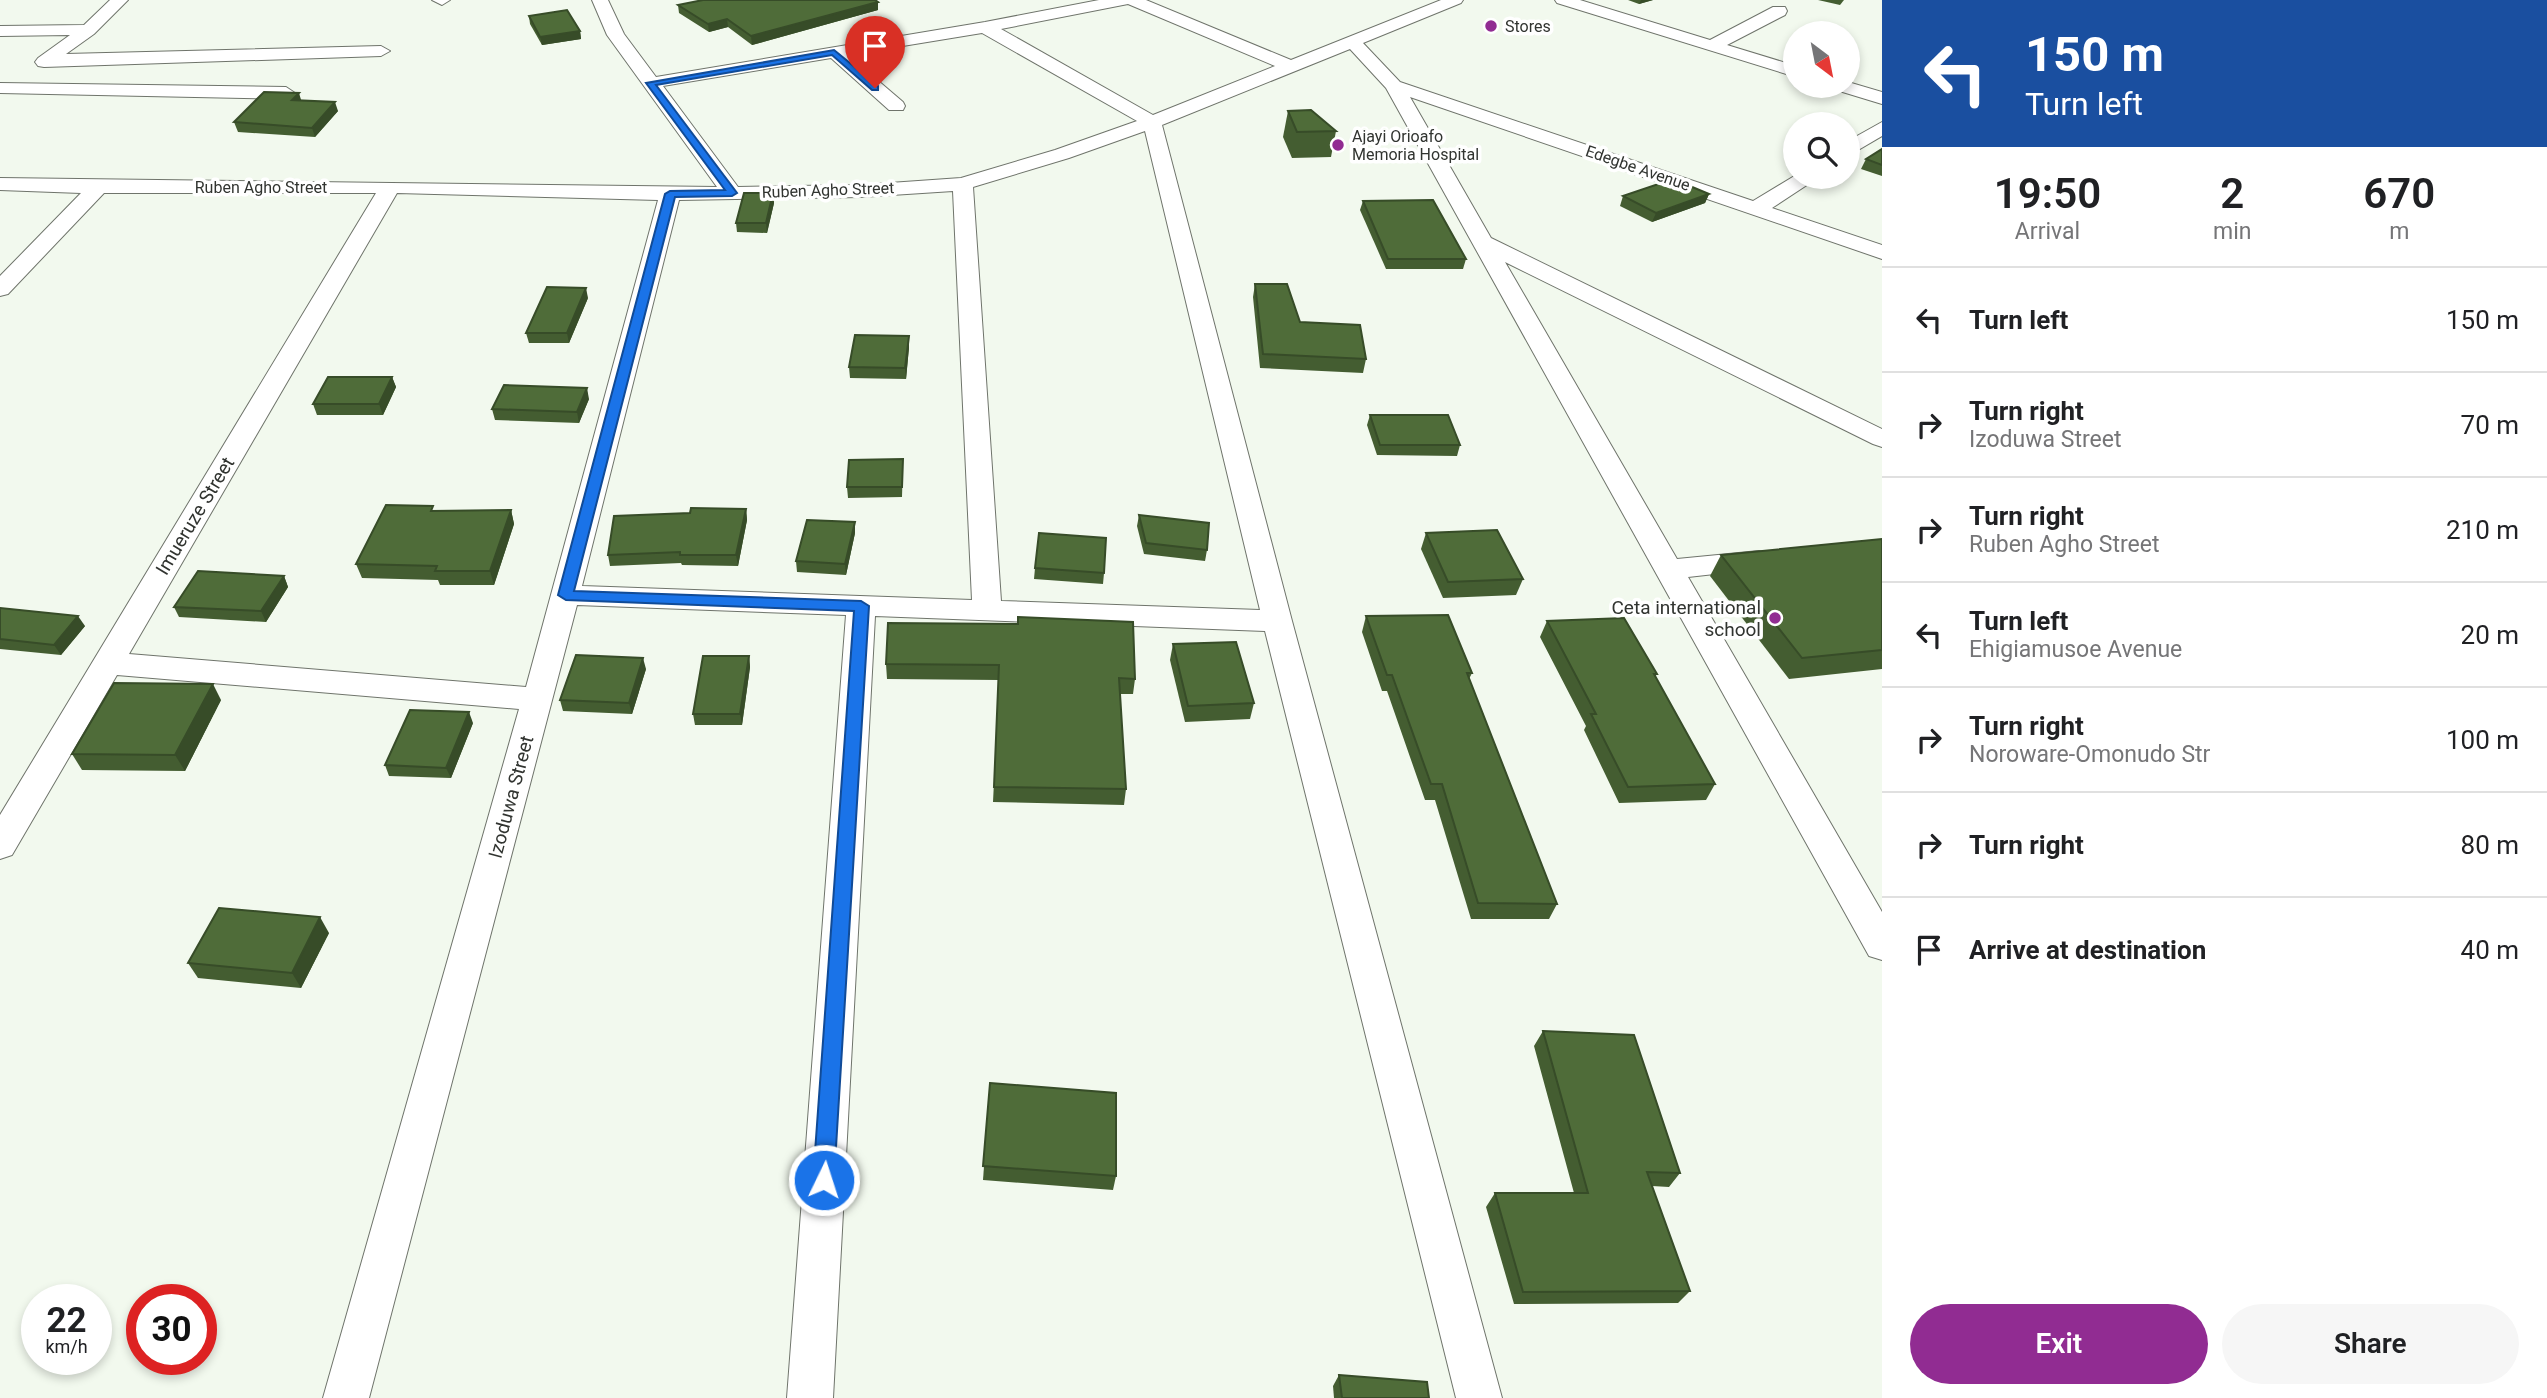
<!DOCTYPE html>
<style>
:root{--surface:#fff;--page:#f6f6f6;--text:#202124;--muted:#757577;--line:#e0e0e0;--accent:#912c92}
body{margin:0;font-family:Roboto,sans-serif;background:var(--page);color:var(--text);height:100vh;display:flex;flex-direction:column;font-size:26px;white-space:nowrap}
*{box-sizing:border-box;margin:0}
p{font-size:23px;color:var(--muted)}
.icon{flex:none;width:38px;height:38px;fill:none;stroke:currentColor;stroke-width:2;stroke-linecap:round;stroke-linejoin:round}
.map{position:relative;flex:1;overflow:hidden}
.drawer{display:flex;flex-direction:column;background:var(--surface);width:665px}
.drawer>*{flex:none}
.banner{background:#1a4fa0;color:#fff;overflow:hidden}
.needle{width:46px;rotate:148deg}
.fabs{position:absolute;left:1783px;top:21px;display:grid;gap:14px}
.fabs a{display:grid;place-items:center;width:77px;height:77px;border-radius:50%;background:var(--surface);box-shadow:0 4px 10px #0003;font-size:35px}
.speed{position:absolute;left:21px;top:1284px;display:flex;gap:14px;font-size:35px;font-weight:700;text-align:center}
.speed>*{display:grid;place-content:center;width:91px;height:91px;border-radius:50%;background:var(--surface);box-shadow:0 4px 10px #0003;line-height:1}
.speed small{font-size:18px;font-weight:400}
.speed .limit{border:10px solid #d22;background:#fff;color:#111}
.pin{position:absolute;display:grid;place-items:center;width:60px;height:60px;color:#fff;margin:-72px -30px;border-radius:50% 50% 50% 0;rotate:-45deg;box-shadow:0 0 7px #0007}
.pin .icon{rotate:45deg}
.me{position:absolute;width:77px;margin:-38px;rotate:4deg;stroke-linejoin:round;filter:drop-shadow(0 0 5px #0008)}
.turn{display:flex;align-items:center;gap:24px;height:147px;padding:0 28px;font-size:32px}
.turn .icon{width:91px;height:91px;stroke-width:2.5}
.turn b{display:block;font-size:49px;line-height:60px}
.eta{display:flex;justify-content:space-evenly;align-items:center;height:119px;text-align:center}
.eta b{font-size:42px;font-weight:600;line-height:49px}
.cta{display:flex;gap:14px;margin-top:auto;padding:14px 28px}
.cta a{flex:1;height:80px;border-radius:42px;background:var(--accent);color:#fff;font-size:28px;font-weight:600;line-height:80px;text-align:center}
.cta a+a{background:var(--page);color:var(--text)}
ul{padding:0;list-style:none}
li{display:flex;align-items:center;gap:21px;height:105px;padding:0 28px;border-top:2px solid var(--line)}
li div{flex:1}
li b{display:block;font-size:26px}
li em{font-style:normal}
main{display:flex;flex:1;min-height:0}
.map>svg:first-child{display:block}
</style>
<main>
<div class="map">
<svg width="1882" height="1398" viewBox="0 0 1882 1398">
<rect width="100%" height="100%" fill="#f2f9ee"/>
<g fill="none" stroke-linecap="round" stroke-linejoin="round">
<defs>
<g id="minor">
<polygon points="110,0 128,0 94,34 66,54 381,46 390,51 381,56 44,67 38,66 35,62 38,58 70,35 0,36 0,26 84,25"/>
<polygon points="432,0 450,0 442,5"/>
<path d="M592,0H608L624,34L656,77L985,22L1099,0H1146L1291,60L1441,0H1463L1461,3L1363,43L1400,82L1753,201L1796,175L1816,177L1813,181L1772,208L1882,245V259L1410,97L1491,238L1882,429V447L1873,444L1505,262L1677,559L1759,551L1769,553L1773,560L1769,567L1759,569L1688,577L1882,912V960L1869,956L1386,88L1350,49L1162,125L1292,621L1502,1398H1456L1265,631L875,616L833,1398H787L846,615L577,605L369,1398H323L519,709L117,675L12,855L0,859V815L376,193H104L8,294L0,296V276L81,193L0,190V178L717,187L607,35ZM1128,4L1275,66L1153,115L1001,29ZM982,33L1137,121L1055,150L961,178L861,185L738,187L663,86L831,58L889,110H903L905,106L903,102L848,55ZM1145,131L1260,610L1001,601L973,187L1069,158ZM953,191L972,600L582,586L679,200L861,197ZM397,193L658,200L526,687L129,654Z"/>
<polygon points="1555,0 1580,0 1710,40 1773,7 1785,7 1787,11 1785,15 1727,45 1796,66 1796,77 1557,3"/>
<polygon points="1848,82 1882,92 1882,104 1836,90 1833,86 1848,86"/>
<polygon points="0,83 286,87 295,93 286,99 0,93"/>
<polygon points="1882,122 1882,136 1848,156 1848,141"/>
</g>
</defs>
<use href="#minor" stroke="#6f746b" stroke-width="2"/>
<use href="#minor" fill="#fff" fill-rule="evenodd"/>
</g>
<g fill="#445d31">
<polygon points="1628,0 1653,0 1639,4"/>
<polygon points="1818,0 1844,0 1840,5"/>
<polygon points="878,2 878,10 752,45 728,27 709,32 679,13 678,5"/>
<polygon points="529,16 580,31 581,39 542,45 530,24"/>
<polygon points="301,101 338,111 315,137 238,132 234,122"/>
<polygon points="1288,111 1336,131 1331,157 1292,158 1283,137"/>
<polygon points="1882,149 1882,176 1861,169 1866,159"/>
<polygon points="773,193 774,203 767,233 737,232 736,223"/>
<polygon points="1709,194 1705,203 1652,222 1620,206 1623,196"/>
<polygon points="1363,201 1466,259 1463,269 1386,269 1360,210"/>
<polygon points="1255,284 1300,322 1366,359 1363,373 1260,368 1253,297"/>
<polygon points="588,298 569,343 529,343 526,333"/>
<polygon points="909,347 906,379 850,378 849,367"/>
<polygon points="392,377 396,387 383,415 317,415 313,404"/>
<polygon points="589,399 579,423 495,420 492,409"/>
<polygon points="1370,415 1460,445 1457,456 1377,455 1367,425"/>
<polygon points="903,459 902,497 848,498 847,487"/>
<polygon points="746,509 747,520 738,566 682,565 681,563 610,566 608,555 690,513"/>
<polygon points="511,510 514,524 494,585 440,585 438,580 362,578 356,564 435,511"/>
<polygon points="1139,515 1207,550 1205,561 1144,554 1137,526"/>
<polygon points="855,533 846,575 797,572 796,561"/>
<polygon points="1426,533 1523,579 1516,595 1443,598 1421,549"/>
<polygon points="1882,539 1882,669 1789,679 1710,576 1721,555"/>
<polygon points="1035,568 1104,573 1103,584 1034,579"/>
<polygon points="284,576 288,587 266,622 179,617 174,607"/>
<polygon points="0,608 85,626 61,655 0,649"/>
<polygon points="1366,616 1472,673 1469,679 1557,904 1549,919 1471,919 1435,800 1425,800 1387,691 1382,691 1362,632"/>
<polygon points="1547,621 1657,674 1655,677 1715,784 1706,800 1619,803 1584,730 1586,726 1540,637"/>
<polygon points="888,623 1135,679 1133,694 1120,694 1126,789 1124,805 993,802 999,680 887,679 886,664"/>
<polygon points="1173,644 1254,703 1250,719 1185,722 1170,660"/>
<polygon points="749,656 750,667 742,725 695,725 693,714"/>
<polygon points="646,669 632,714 563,711 560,700"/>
<polygon points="221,700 185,771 82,770 72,754"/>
<polygon points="473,723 451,778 389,776 385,765"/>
<polygon points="329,933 301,988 198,978 188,963"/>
<polygon points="1543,1031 1680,1173 1669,1187 1652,1186 1690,1291 1678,1303 1514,1304 1486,1207 1495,1193 1574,1193 1534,1046"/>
<polygon points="990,1083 1116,1176 1113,1190 983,1180"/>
<polygon points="1339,1375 1429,1398 1334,1398 1333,1386"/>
</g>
<g fill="#374c28">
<polygon points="1641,0 1653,0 1639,4"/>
<polygon points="878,2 878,10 752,45 751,36"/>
<polygon points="727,19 728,27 709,32 708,24"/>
<polygon points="580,31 581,39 542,45 540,37"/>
<polygon points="299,93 302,103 292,100"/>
<polygon points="335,102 338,111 315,137 312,128"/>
<polygon points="773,193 774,203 767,233 766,223"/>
<polygon points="1709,194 1705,203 1652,222 1656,213"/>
<polygon points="586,288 588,298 569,343 567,333"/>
<polygon points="909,336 909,347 906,379 905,368"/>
<polygon points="392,377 396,387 383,415 379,404"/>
<polygon points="587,388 589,399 579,423 577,412"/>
<polygon points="746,509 747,520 738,566 736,555"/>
<polygon points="511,510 514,524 494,585 490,571"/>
<polygon points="855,522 855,533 846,575 845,564"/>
<polygon points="284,576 288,587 266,622 261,611"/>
<polygon points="78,616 85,626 61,655 54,645"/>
<polygon points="749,656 750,667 742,725 740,714"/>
<polygon points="643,658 646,669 632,714 629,703"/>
<polygon points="213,684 221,700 185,771 175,755"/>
<polygon points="469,712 473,723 451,778 446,768"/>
<polygon points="320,917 329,933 301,988 292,973"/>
</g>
<g fill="#4f6c39" stroke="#374c28" stroke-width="2">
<polygon points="703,0 875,0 878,2 751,36 727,19 708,24 678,5"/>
<polygon points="567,10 580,31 540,37 529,16"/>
<polygon points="264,92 299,93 292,100 335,102 312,128 234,122"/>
<polygon points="1311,110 1336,131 1297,132 1288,111"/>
<polygon points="1882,149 1882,165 1866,159"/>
<polygon points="1673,179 1709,194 1656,213 1623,196"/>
<polygon points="744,193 773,193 766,223 736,223"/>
<polygon points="1433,200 1466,259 1388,259 1363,201"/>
<polygon points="1255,284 1287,284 1300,322 1360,325 1366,359 1263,354"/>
<polygon points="547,287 586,288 567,333 526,333"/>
<polygon points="855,335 909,336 905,368 849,367"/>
<polygon points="328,377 392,377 379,404 313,404"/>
<polygon points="504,385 587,388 577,412 492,409"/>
<polygon points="1370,415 1448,415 1460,445 1380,445"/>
<polygon points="903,459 902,487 847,487 849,460"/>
<polygon points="386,505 433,506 431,511 511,510 490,571 435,571 437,566 356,564"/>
<polygon points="691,508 746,509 736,555 680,555 680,552 608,555 614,516 690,513"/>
<polygon points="1139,515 1209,523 1207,550 1146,543"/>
<polygon points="807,520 855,522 845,564 796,561"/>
<polygon points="1497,530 1523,579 1448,582 1426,533"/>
<polygon points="1039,533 1106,538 1104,573 1035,568"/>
<polygon points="1882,539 1882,650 1802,658 1721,555"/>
<polygon points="198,571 284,576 261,611 174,607"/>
<polygon points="0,608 78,616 54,645 0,639"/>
<polygon points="1448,615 1472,673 1467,673 1557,904 1478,903 1442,784 1431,784 1392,675 1387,675 1366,616"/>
<polygon points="1018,617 1133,622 1135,679 1119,678 1126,789 994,787 999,665 886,664 888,623 1018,624"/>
<polygon points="1624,618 1657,674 1654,674 1715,784 1628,787 1591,714 1596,714 1547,621"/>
<polygon points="1236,642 1254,703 1188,706 1173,644"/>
<polygon points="576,655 643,658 629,703 560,700"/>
<polygon points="703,656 749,656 740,714 693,714"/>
<polygon points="114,683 213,684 175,755 72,754"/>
<polygon points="410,710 469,712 446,768 385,765"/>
<polygon points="219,908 320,917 292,973 188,963"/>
<polygon points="1543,1031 1634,1035 1680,1173 1647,1172 1690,1291 1523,1292 1495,1193 1588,1193"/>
<polygon points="990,1083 1116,1093 1116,1176 983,1166"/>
<polygon points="1339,1375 1427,1382 1429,1398 1342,1398"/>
</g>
<polygon fill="#1a73e8" stroke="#114b97" stroke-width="2" points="834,50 878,86 878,90 872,90 832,55 656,85 737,193 732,196 675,197 574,591 861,601 869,606 834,1180 831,1187 824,1190 816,1187 813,1180 854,611 566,600 558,595 665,194 670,191 725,190 646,83"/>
<g fill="#912c92" stroke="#fff" stroke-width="2.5">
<circle cx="1491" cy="26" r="7"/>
<circle cx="1338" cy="145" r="7"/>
<circle cx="1775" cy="618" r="7"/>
</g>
<g text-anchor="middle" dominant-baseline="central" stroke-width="7" stroke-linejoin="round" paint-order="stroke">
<g font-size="16" fill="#313430" stroke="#fff" text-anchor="start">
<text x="1505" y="26">Stores</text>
<text x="1352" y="136">Ajayi Orioafo<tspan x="1352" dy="18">Memoria Hospital</tspan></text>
</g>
<g font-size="16" fill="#313430" stroke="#fff">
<text transform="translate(1638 168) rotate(19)">Edegbe Avenue</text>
<text x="261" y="187">Ruben Agho Street</text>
<text transform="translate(828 190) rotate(-2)">Ruben Agho Street</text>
</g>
<g font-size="19" fill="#313430" stroke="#fff">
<text transform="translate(195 516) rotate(-59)">Imueruze Street</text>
<text transform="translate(511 797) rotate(-75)">Izoduwa Street</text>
</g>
<g font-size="19" fill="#313430" stroke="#fff" text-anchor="end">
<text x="1761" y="607">Ceta international<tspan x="1761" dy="22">school</tspan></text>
</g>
</g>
</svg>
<div class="fabs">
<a><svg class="needle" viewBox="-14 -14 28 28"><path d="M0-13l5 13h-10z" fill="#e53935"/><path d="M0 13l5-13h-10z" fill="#757577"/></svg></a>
<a><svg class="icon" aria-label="search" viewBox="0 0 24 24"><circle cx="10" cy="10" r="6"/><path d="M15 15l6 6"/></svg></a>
</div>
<div class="speed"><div>22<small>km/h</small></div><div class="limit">30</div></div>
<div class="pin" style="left:875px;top:88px;background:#d93025"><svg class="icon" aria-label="arrive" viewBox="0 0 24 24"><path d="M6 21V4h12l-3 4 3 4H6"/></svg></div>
<svg class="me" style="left:824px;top:1180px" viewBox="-20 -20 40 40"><circle r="17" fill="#1a73e8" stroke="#fff" stroke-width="3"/><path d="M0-11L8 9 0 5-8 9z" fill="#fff"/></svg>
</div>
<section class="drawer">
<div class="banner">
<div class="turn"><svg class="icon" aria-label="left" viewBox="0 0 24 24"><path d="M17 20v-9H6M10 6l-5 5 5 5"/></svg><div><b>150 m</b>Turn left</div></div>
</div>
<div class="eta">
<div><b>19:50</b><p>Arrival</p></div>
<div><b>2</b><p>min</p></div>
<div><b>670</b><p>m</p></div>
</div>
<ul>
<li><svg class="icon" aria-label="left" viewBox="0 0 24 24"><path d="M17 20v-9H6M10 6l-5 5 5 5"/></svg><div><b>Turn left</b></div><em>150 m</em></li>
<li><svg class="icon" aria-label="right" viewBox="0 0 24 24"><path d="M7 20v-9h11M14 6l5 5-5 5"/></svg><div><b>Turn right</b><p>Izoduwa Street</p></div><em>70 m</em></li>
<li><svg class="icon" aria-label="right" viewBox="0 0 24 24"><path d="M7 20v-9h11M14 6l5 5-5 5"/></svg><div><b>Turn right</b><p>Ruben Agho Street</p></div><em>210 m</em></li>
<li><svg class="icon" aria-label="left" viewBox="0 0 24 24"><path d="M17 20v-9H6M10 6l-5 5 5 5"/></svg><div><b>Turn left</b><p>Ehigiamusoe Avenue</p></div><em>20 m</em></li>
<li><svg class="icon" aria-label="right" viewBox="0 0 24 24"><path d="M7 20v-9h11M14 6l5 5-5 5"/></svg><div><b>Turn right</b><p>Noroware-Omonudo Str</p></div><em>100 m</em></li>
<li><svg class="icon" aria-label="right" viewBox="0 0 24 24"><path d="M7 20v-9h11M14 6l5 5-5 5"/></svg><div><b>Turn right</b></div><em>80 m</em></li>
<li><svg class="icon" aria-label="arrive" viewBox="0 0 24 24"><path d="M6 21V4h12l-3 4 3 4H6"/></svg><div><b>Arrive at destination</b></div><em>40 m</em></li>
</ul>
<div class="cta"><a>Exit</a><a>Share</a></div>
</section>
</main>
